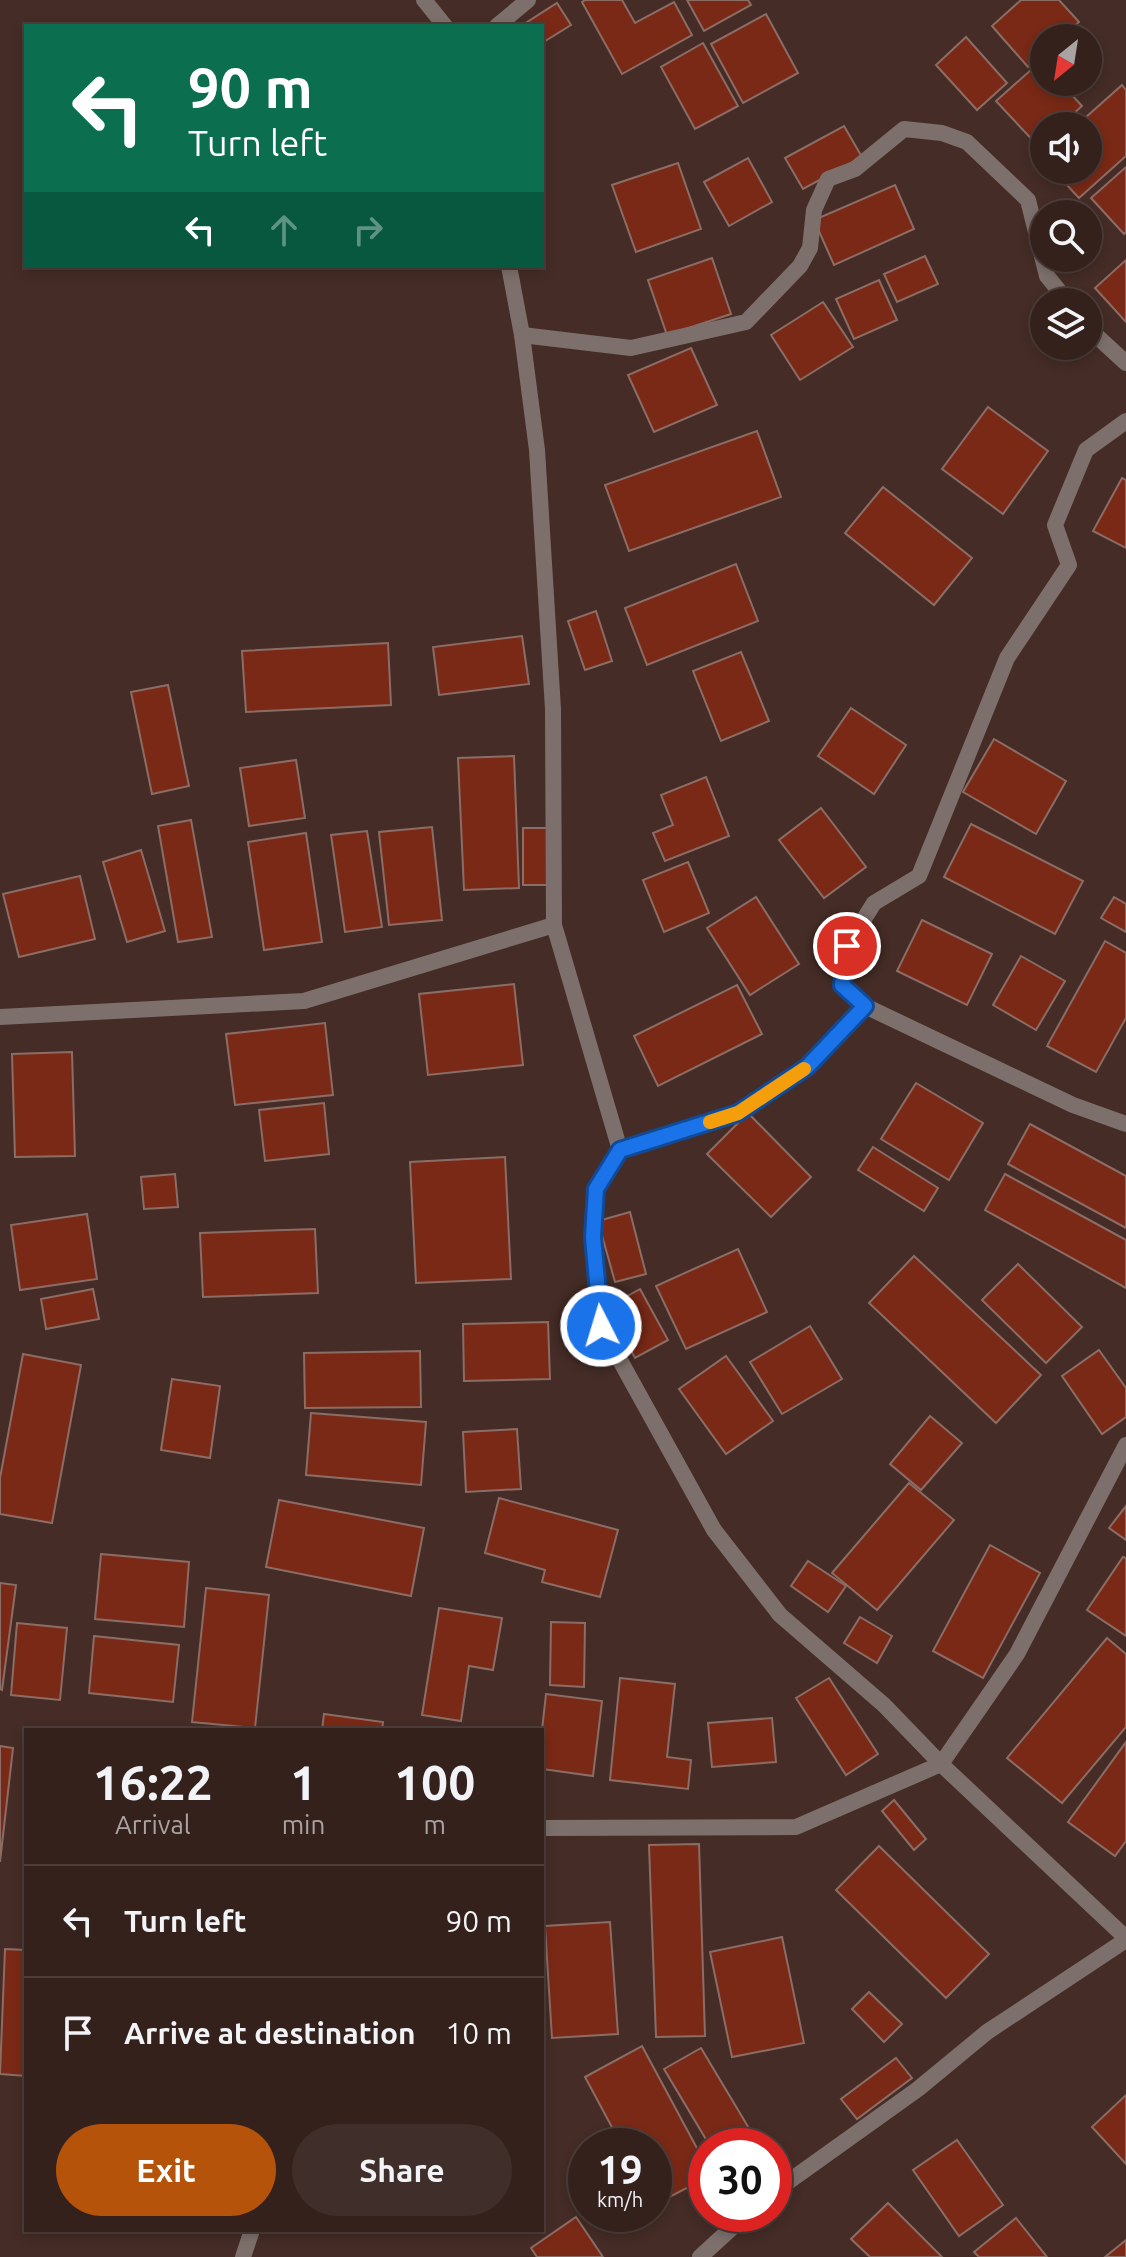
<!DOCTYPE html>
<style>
:root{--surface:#34211c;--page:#3f2e29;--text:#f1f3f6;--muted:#a9a3a3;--line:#4e3e3b;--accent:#b45309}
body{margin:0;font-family:Ubuntu,sans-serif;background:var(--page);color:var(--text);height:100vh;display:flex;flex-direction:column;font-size:30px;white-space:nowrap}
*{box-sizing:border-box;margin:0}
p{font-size:26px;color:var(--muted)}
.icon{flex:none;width:44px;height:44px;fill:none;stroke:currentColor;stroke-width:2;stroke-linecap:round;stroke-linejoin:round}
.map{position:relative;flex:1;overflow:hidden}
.panel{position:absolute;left:24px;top:1728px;width:520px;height:504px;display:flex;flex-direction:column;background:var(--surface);border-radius:0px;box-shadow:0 4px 12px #0003,0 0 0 2px var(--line)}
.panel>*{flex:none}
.guide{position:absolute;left:24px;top:24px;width:520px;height:244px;border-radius:0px;box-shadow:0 4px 12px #0003,0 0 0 2px var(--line);background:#0b6e4f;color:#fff;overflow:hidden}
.needle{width:52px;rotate:210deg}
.fabs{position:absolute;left:1030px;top:24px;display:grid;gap:16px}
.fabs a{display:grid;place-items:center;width:72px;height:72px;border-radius:50%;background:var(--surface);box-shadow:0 4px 12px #0003,0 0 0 2px var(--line);font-size:40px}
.speed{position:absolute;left:568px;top:2128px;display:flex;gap:16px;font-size:40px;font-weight:700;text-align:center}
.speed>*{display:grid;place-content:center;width:104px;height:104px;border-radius:50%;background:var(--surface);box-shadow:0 4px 12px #0003,0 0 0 2px var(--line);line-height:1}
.speed small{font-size:20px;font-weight:400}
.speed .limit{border:12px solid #d22;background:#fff;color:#111}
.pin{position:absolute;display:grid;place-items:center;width:68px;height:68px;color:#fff;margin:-34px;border:4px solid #fff;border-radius:50%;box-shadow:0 2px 8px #0007}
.me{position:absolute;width:88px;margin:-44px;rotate:355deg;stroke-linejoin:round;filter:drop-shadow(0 0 6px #0008)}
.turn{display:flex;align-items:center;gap:28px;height:168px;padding:0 32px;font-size:36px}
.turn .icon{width:104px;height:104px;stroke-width:2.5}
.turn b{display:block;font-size:56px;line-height:68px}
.lanes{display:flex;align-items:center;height:76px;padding:0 32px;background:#0003;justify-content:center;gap:40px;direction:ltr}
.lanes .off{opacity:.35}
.eta{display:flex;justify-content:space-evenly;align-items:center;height:136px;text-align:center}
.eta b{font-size:48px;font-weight:700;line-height:56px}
.cta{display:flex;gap:16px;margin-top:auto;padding:16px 32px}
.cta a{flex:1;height:92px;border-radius:48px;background:var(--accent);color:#fff;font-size:32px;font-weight:700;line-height:92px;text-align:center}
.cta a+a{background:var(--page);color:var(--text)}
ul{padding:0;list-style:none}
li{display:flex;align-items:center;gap:24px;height:112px;padding:0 32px;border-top:2px solid var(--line)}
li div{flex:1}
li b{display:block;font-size:30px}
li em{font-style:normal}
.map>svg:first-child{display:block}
</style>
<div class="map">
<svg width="1126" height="2257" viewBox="0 0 1126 2257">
<rect width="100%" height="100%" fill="#452c26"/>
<g fill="#792916" stroke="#8b6d66" stroke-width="2">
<polygon points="585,0 622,0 635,23 674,2 692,35 622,74 582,2"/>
<polygon points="687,0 748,0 751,5 704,31"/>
<polygon points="1021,0 1059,0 1079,22 1061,38 1044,38 1044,53 1028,67 992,26"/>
<polygon points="557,3 571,25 542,43 542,26 521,26"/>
<polygon points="766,14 798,73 743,103 711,44"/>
<polygon points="966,37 1007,83 977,110 936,65"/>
<polygon points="703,43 738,106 695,129 661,67"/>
<polygon points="1041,61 1044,64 1044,82 1060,82 1082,106 1060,126 1044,126 1044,141 1038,146 996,101"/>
<polygon points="1122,85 1126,90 1126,156 1079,198 1053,170 1088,170 1088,126 1076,126"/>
<polygon points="844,126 862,157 803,189 785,158"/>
<polygon points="748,158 772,202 729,226 704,182"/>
<polygon points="678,163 701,229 636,252 612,185"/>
<polygon points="1126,167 1126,232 1124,234 1091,198"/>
<polygon points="895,185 914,229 834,265 814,220"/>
<polygon points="925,256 938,284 897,302 884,274"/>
<polygon points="712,258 731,314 667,335 648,280"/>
<polygon points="1126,260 1126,322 1095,288"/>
<polygon points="879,280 897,320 854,339 836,299"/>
<polygon points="823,302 853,347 800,380 771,335"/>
<polygon points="691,348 717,405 654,432 628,375"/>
<polygon points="988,407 1048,451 1003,514 942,469"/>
<polygon points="757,431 781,497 629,551 605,485"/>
<polygon points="1122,478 1126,480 1126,548 1093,531"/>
<polygon points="883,487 972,558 934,605 845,533"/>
<polygon points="736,564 758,621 647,665 625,608"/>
<polygon points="596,611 612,661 585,670 568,621"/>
<polygon points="522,636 529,684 439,695 433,647"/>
<polygon points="388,643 391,705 246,712 242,651"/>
<polygon points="741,652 769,721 721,741 693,671"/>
<polygon points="168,685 189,786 152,794 131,692"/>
<polygon points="851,708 906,745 874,794 818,756"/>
<polygon points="994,739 1066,781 1036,834 963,792"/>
<polygon points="514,756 519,888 464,890 458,758"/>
<polygon points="296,760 305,818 249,826 240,768"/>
<polygon points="706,777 729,836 665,861 653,833 673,825 661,795"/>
<polygon points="821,808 866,867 824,898 779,840"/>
<polygon points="191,820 212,937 178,942 158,826"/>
<polygon points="971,824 1083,881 1055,934 944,877"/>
<polygon points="432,827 442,920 389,925 379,832"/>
<rect x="523" y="828" width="25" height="57"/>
<polygon points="367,831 382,927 345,932 331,835"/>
<polygon points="306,833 322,942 264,950 248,842"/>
<polygon points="141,850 165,931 127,942 103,862"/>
<polygon points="688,862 709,913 664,932 643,880"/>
<polygon points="80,876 95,939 19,957 3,894"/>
<polygon points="756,897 799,964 750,995 707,928"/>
<polygon points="1114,897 1126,904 1126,932 1101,918"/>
<polygon points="922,920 992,954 967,1005 897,971"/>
<polygon points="1105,941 1126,953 1126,1018 1096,1072 1047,1046"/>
<polygon points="1021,956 1065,981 1036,1030 993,1005"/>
<polygon points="514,984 523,1065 428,1075 419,994"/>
<polygon points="737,985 762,1034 658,1086 634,1036"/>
<polygon points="325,1023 333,1095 235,1105 226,1034"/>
<polygon points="72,1052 75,1156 15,1157 12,1054"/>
<polygon points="916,1083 983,1123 949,1180 881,1139"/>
<polygon points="324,1103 329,1154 265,1161 259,1110"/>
<polygon points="748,1113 811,1177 771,1217 707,1154"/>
<polygon points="1030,1124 1126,1176 1126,1228 1008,1164"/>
<polygon points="873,1147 938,1188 924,1211 858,1170"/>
<polygon points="505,1157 511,1279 416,1283 410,1162"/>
<polygon points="175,1174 178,1207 144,1209 141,1177"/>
<polygon points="1005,1174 1126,1240 1126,1288 985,1210"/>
<polygon points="630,1212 646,1274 615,1282 598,1221"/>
<polygon points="87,1214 97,1279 20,1290 11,1225"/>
<polygon points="315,1229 318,1293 203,1297 200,1233"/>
<polygon points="738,1249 767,1312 686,1349 656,1286"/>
<polygon points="914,1256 1041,1375 996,1423 869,1303"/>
<polygon points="1018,1264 1082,1327 1046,1363 982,1300"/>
<polygon points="93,1289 99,1319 46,1329 41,1299"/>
<polygon points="640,1289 668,1340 635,1358 608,1307"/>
<polygon points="548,1322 550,1379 464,1381 463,1324"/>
<polygon points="810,1326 842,1379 782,1414 750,1362"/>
<polygon points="1099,1350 1126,1388 1126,1417 1102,1434 1062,1376"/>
<polygon points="420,1351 421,1407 305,1408 304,1353"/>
<polygon points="23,1354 81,1365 52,1523 0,1514 0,1478"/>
<polygon points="726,1356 773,1421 726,1454 679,1389"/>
<polygon points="172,1379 220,1386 210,1458 161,1450"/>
<polygon points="311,1413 426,1422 421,1485 306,1475"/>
<polygon points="930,1416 962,1443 921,1490 890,1464"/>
<polygon points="517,1429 521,1489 466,1492 463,1432"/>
<polygon points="909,1483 954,1520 877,1610 832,1573"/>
<polygon points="499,1498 618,1530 600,1597 542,1582 545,1570 485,1553"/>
<polygon points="279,1500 424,1528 411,1596 266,1567"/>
<polygon points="1126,1506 1126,1540 1109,1528"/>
<polygon points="990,1545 1040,1573 983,1678 933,1651"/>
<polygon points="101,1554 189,1562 184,1627 95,1619"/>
<polygon points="1123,1557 1126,1558 1126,1636 1087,1610"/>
<polygon points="808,1561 846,1586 828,1612 791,1586"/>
<polygon points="0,1583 16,1585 2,1690 0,1689"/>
<polygon points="206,1588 269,1595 255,1728 192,1722"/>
<polygon points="439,1608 502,1618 493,1670 469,1666 461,1721 422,1715"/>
<polygon points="860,1617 892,1636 877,1663 844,1643"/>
<polygon points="551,1622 585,1623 584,1687 550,1685"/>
<polygon points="17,1623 67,1628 60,1700 11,1695"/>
<polygon points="94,1636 179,1645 173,1702 89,1693"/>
<polygon points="1107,1638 1126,1654 1126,1727 1062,1803 1007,1758"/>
<polygon points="620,1678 675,1684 667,1757 691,1760 688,1789 610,1780"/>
<polygon points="829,1678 878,1754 846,1775 796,1698"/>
<polygon points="546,1694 602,1701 593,1776 542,1769 542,1730"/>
<polygon points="324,1714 383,1722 382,1730 322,1730"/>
<polygon points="772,1718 776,1762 712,1767 708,1723"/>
<polygon points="1126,1742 1126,1841 1115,1856 1068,1822"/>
<polygon points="0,1746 13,1748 0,1862"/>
<polygon points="894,1800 926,1839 914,1850 882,1811"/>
<polygon points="699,1844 705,2036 656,2037 649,1845"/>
<polygon points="879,1846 989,1954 946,1998 836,1890"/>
<polygon points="610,1922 618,2034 552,2038 545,1926"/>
<polygon points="782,1937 804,2043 732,2057 710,1952"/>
<polygon points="5,1949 26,1950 26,2076 0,2074"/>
<polygon points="869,1992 902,2024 884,2042 852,2009"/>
<polygon points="642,2046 706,2165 706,2178 654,2205 654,2146 622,2146 585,2077"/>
<polygon points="701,2048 759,2145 710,2146 664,2069"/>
<polygon points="896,2058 912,2078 857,2119 841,2099"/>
<polygon points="1126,2095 1126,2164 1092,2127"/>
<polygon points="957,2140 1003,2205 959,2236 913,2170"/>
<polygon points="888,2203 942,2257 870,2257 851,2239"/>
<polygon points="576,2217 603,2257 537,2257 531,2248"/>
<polygon points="1016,2218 1047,2257 979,2257 974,2252"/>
<polygon points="1126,2240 1126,2257 1105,2257"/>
</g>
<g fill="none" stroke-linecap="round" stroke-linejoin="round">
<g stroke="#7d706c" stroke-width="16">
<polyline points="424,0 445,26"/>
<polyline points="497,26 528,0"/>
<polyline points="509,266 522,335 537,450 553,709 554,925 620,1150 596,1189 593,1237 601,1326 714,1530 780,1615 884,1705 941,1764 796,1827 542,1828"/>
<polyline points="1088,328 1126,363"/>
<polyline points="522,335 631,348 746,322 800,266 810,248 814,210 828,179 855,169 904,129 942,133 967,142 1028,200 1047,276 1068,302"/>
<polyline points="865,1006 1073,1105 1126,1124"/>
<polyline points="0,1017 304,1001 554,925"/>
<polyline points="620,1150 738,1113 807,1067 865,1006 842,985 847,946 874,903 919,876 1007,658 1069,565 1055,525 1086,450 1126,421"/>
<polyline points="1126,1445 1017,1654 941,1764 1126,1938"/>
<polyline points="774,2192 918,2089 987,2032 1126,1940"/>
<polyline points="243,2257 252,2230"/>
<polyline points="700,2257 747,2214"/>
</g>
</g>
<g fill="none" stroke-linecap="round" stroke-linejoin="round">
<defs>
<polyline id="route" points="601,1326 593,1237 596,1189 620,1150 738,1113 807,1067 865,1006 842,985 847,946"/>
</defs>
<use href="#route" stroke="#114b97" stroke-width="20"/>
<use href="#route" stroke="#1a73e8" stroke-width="14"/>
<polyline stroke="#f59e0b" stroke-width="14" points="710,1122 738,1113 804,1069"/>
</g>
</svg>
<div class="fabs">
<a><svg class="needle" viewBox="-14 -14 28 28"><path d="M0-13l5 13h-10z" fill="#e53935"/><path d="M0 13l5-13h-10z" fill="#a9a3a3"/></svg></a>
<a><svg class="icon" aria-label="sound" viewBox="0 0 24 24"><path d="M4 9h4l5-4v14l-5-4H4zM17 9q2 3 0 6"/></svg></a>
<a><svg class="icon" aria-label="search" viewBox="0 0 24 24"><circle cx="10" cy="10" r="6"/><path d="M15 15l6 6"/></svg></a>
<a><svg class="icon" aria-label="layers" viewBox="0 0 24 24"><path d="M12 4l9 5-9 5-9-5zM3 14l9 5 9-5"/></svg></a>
</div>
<div class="speed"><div>19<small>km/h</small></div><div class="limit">30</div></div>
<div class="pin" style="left:847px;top:946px;background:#d93025"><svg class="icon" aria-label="arrive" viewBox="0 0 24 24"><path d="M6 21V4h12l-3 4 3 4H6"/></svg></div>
<svg class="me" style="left:601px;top:1326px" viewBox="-20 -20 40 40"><circle r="17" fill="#1a73e8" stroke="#fff" stroke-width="3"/><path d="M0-11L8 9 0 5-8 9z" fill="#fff"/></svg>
<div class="guide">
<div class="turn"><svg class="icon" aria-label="left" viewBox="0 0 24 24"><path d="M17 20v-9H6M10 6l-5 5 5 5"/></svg><div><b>90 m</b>Turn left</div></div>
<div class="lanes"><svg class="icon" aria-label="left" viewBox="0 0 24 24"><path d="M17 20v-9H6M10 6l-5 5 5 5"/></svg><svg class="icon off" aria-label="ahead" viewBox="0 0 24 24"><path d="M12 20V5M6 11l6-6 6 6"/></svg><svg class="icon off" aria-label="right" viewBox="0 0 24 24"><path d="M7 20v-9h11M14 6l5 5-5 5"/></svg></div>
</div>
<section class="panel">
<div class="eta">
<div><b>16:22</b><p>Arrival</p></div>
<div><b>1</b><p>min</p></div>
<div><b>100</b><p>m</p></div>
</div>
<ul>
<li><svg class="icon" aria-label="left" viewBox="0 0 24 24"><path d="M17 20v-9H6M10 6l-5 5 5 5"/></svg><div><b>Turn left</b></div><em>90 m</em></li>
<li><svg class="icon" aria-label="arrive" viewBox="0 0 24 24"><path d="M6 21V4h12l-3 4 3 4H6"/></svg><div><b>Arrive at destination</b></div><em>10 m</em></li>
</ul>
<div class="cta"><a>Exit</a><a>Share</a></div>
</section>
</div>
